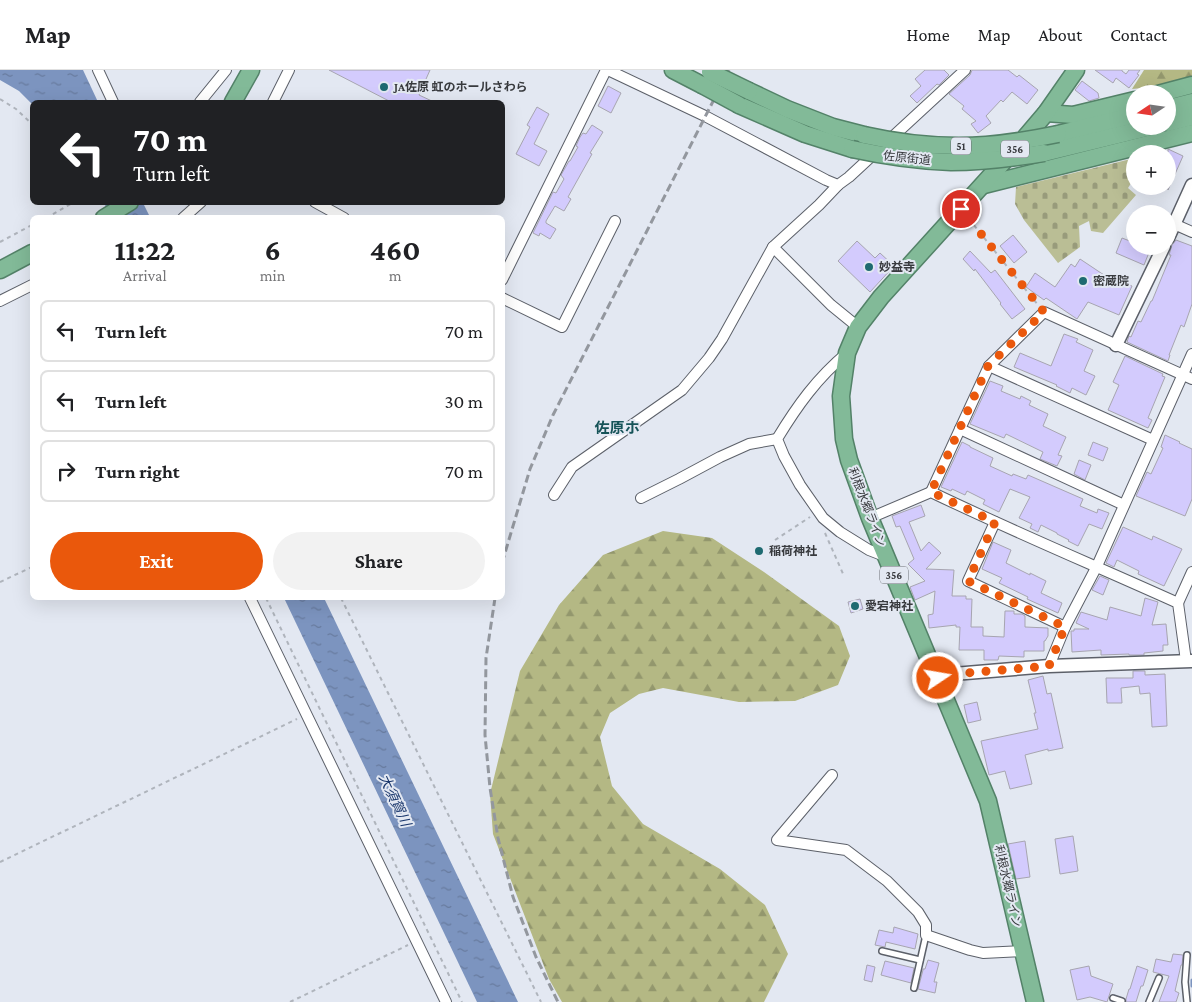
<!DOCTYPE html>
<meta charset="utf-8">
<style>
:root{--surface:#fff;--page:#f2f2f2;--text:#202124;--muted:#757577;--line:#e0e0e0;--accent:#ea580c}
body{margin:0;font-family:"Crimson Pro","Noto Sans JP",serif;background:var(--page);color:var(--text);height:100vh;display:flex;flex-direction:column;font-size:19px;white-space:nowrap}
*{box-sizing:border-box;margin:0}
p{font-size:16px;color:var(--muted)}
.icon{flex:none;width:28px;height:28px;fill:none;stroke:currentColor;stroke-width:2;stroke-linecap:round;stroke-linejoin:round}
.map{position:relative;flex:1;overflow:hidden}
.sheet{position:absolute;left:30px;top:145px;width:475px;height:385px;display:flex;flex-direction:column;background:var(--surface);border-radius:8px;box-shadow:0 5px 20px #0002}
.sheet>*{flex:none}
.top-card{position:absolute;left:30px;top:30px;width:475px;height:105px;border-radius:8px;box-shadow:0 5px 20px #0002;background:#202124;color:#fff;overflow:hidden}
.needle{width:32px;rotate:257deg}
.tools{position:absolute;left:1126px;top:15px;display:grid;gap:10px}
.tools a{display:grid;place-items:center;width:50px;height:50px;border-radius:50%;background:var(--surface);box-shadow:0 5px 20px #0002;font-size:25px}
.pin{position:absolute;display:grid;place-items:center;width:42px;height:42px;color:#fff;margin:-21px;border:2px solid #fff;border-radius:50%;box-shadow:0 1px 5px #0007}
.me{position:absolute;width:55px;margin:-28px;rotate:78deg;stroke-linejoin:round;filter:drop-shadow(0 0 4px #0008)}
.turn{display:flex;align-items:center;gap:18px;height:105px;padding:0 20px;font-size:22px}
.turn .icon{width:65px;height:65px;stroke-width:2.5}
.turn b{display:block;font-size:35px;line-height:42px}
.eta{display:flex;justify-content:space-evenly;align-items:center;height:85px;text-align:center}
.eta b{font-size:30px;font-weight:700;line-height:35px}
.action{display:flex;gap:10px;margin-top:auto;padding:10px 20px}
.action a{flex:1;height:58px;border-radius:30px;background:var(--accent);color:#fff;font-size:20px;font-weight:700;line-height:58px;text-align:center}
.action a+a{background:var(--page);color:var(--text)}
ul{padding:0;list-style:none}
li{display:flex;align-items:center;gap:15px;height:62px;margin:0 10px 8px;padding:0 10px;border:2px solid var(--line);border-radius:8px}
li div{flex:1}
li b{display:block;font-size:19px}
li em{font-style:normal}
header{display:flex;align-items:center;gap:30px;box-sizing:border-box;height:70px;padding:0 25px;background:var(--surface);border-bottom:1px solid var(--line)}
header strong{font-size:24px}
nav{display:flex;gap:28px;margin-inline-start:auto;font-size:18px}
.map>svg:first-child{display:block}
</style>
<header>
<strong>Map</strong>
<nav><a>Home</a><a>Map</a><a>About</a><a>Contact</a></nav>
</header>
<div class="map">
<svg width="1192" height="932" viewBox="0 0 1192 932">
<defs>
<pattern id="forest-firs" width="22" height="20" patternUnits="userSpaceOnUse" patternTransform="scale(1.25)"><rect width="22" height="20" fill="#b4b884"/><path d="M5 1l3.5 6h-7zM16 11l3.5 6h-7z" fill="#93976d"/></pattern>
<pattern id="cemetery-stones" width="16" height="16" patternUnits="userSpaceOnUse" patternTransform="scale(1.25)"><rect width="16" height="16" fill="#babe95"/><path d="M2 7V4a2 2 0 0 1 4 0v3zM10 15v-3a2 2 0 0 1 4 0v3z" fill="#989b7b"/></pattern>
<pattern id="water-ripples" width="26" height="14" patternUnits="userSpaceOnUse" patternTransform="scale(1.25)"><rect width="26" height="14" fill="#7c94bf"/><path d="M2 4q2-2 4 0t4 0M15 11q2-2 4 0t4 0" fill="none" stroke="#677a9d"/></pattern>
</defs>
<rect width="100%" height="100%" fill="#e3e8f2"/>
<g fill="url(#forest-firs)">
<polygon points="1144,0 1192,0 1192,7 1163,16 1132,19"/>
<polygon points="663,461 712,468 764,502 839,556 850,586 838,615 795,631 739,632 663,618 639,624 610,643 600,667 612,716 643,754 720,799 765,835 788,884 764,932 562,932 549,909 493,764 490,724 520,601 559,535 603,485"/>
</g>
<polygon fill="url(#cemetery-stones)" points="1135,88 1135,107 1128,118 1136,125 1103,163 1091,161 1089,151 1079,156 1080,177 1058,193 1024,150 1015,134 1016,117"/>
<g fill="url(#water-ripples)">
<polygon points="0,0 83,0 98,32 32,32 32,34 19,21 0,10"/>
<polygon points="104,133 143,133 150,147 111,147"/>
<polygon points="284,528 324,528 518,932 477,932"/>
</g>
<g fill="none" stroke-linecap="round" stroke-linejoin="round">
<polyline stroke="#7c94bf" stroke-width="3" points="1192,910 1192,916"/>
</g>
<g fill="#d3cbfd" stroke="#a7a5b0">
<polygon points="329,0 430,0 419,25 434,32 391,32"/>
<polygon points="925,0 944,0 949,5 939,15 937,14 917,33 910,26 921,16 915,9"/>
<polygon points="972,0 1008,0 1017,7 1019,5 1038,20 1027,34 1012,22 1003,32 1001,30 986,46 991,53 978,63 971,54 976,51 962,39 964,36 949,24 970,5"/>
<polygon points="1095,0 1122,0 1122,1 1126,4 1129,0 1140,0 1137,4 1139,5 1129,18 1116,8 1113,13"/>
<polygon points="1082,11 1098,23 1099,28 1089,31 1075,20"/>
<polygon points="608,16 621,23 611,43 598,36"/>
<polygon points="537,37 549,44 534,74 547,81 539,96 516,84 530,57 527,55"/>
<polygon points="592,55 603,62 590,83 592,84 568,127 571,129 564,141 555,136 546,151 546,153 556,159 550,169 540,163 539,166 533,163 553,122 556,123 564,109 561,105 569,91 570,91 578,77 576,76 580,67 583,63 586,64"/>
<polygon points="1168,79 1183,86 1168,120"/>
<polygon points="1013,165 1027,182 1014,193 1000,176"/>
<polygon points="1122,168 1135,173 1135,176 1142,176 1150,180 1144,195 1116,183"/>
<polygon points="1176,170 1192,176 1192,234 1184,257 1181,255 1169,285 1170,285 1168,291 1127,272 1129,266 1131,267 1138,251 1141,252 1151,231 1152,231 1171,185 1169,185 1172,175"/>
<polygon points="857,171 875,188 880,183 894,196 870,222 838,191"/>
<polygon points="970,181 991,203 995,200 1025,239 1012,249 1000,234 1001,233 975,199 974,201 963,189"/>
<polygon points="1080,189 1107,207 1108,206 1132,216 1119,245 1088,232 1077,249 1046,228 1044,230 1026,217 1035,203 1055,217 1071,194 1075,197"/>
<polygon points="1064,264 1078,269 1076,272 1093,280 1084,301 1095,306 1086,325 1072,318 1070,323 1056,316 1057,315 1014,297 1020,283 1051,296"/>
<polygon points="1125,286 1163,304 1162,306 1165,307 1148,348 1152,350 1148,358 1108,340 1119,315 1113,312"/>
<polygon points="990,311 1003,316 1001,321 1020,329 1021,326 1031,331 1029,335 1048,344 1043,356 1066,367 1058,385 1062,386 1057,396 1040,389 1043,382 1006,364 1004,368 970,354"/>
<polygon points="1165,365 1180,372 1179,373 1192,379 1192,429 1185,446 1136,426 1147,402 1151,404 1163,378 1161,377"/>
<polygon points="962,372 970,376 970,377 993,388 990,396 1012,406 1013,404 1026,409 1028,405 1083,429 1080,436 1097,443 1098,439 1109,443 1102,459 1089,454 1078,476 1068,471 1069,470 1057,464 1057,463 1041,455 1038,462 1030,458 1032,454 1019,448 1030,427 1010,419 999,442 983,434 985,430 967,421 965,425 952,419 951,421 941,417"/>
<polygon points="1093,372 1108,378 1103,391 1088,385"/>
<polygon points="1079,390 1091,395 1085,410 1074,404"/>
<polygon points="921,435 925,446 909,452 921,481 929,472 941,483 926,499 954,500 952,526 966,526 966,529 972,529 971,557 983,557 983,566 1004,567 1005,541 1014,541 1014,544 1022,544 1025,546 1025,557 1048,558 1048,566 1045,571 1044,571 1044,581 1024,581 1024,587 999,586 998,590 984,590 984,580 959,580 960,557 956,557 956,555 929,558 928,545 933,544 935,521 915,530 910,517 925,511 908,494 914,489 900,456 896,457 892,446"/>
<polygon points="1123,457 1152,470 1153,466 1182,479 1164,516 1138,504 1139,501 1117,490 1114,497 1106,493"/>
<polygon points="993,472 1011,480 1006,493 1030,505 1030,503 1046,511 1041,523 1062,533 1058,543 1027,529 1028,527 999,513 1002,508 982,499"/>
<polygon points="1100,506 1109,510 1103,525 1092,520"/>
<polygon points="1145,528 1158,532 1152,555 1166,554 1168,575 1163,575 1163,581 1144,583 1144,585 1129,585 1129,584 1101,585 1101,580 1072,582 1071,561 1074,561 1074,559 1089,559 1076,553 1081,542 1107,550 1110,537 1141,546"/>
<polygon points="860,529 863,539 851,543 848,532"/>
<polygon points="1133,601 1145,601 1145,605 1165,604 1167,656 1152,657 1150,623 1140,624 1139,616 1121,618 1122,633 1107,633 1106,608 1133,608"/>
<polygon points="1043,606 1047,624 1051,623 1063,678 1048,681 1048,679 1025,685 1032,714 1010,719 1005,701 989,705 981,671 1038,659 1034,643 1036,643 1028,610"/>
<polygon points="977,632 981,650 968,653 964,635"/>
<polygon points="1073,766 1078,801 1060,804 1055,769"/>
<polygon points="1025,771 1030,807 1016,809 1008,774"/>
<polygon points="894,857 918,864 915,879 886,872 885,877 875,875 879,860 893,863"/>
<polygon points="1173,884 1183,885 1182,895 1181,895 1175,921 1179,923 1176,932 1159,932 1169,906 1153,902 1156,889 1171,892"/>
<polygon points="928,890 939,893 934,912 937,912 935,923 918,919 923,900 923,899 925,899"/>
<polygon points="885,891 914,898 911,913 881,905"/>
<polygon points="867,895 875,897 872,912 864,910"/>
<polygon points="1089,896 1091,906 1113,914 1107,932 1090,927 1077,930 1070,900"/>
<polygon points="1137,896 1148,900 1143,916 1141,916 1136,932 1126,932 1126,929 1129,919 1130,919"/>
</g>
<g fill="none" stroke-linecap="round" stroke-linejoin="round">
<defs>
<g id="service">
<polyline points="882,881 920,890"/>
<polyline points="1187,885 1185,912 1187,932"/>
<polyline points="914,918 926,865"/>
<polyline points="1113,928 1122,931 1121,932"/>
<polyline points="1149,932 1159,908"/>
</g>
<g id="minor">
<polyline points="98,0 113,32"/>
<polyline points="608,0 705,46 826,110 838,115 849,107 876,82"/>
<polyline points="200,32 226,0"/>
<polyline points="273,32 289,0"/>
<polyline points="887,72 965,0"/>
<polyline points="315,132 344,148"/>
<polyline points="183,148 201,132"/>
<polyline points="1174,154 1192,162"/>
<polyline points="773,177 831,235 858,257"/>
<polyline points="502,210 606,0"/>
<polyline points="502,228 562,257 615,151"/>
<polyline points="0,231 32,215"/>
<path d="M847,283C817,308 797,336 777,369L784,386L800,415L823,448L840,462L869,480L887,487"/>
<polyline points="989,296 1153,370"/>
<polyline points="960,359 1124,435"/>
<polyline points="931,422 989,296 1044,242 1192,309"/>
<polyline points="554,425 572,397 682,320 709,288 722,269 773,177 819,135 838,115"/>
<polyline points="641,428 679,409 720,387 749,374 777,369"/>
<path d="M870,448L931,422C1012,461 1096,496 1178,533L1186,591"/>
<polyline points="995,452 968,511 1065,557"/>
<polyline points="250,528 446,932"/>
<polyline points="1178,533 1192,502"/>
<polyline points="1049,596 1065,557 1097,496 1192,284"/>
<polyline points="832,705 777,770 846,780 887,811 918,842 926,855 926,865 970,880 983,883 1023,881"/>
</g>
<g id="tertiary">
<polyline points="1168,168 1192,115"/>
<polyline points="1116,275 1164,176"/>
<polyline points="938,608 954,604 1049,596 1192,591"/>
</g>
<g id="trunk">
<polyline points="673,0 702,15"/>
<polyline points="749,21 787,39 833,57 864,65"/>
<polyline points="1158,24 1192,15"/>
<polyline points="233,32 251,0"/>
<polyline points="739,35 805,64 852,79"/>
<polyline points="1168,38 1192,32"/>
<polyline points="1046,43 1073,45 1135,30"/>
<polyline points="1168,53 1192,47"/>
<polyline points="1058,64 1135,45"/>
<polyline points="1044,83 1155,56"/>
<polyline points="984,115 1192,63"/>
<polyline points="104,148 130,132"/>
<polyline points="0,200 32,183"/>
<polyline points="1035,932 988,731 870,448 849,390 844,369 841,326 847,283 858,257 881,227 1023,70 1046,43 1076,0"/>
</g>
</defs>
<use href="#service" stroke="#5c6069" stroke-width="8"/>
<use href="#minor" stroke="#5c6069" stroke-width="12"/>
<use href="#tertiary" stroke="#5c6069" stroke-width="15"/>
<use href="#trunk" stroke="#538268" stroke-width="19"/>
<g stroke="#afb4bc" stroke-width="2" stroke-dasharray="4 4" stroke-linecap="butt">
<polyline points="0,29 16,39 32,54"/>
<polyline points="46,148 74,132"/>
<polyline points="969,149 1038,235"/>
<polyline points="0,172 32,155"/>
<polyline points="825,463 844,506"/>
<polyline points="775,470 810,447"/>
<polyline points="0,512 32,497"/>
<polyline points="266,528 462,932"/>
<polyline points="341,528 541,932"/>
<polyline points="0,792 297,649"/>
<polyline points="290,932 408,875"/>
</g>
<use href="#service" stroke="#fff" stroke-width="5"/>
<use href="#minor" stroke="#fff" stroke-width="10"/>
<use href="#tertiary" stroke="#fff" stroke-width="12"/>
<use href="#trunk" stroke="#82ba98" stroke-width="16"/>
<g stroke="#93979e" stroke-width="3" stroke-dasharray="8 4" stroke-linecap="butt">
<polyline points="502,493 530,399 553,345 729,0"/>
<polyline points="495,528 486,588 485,665 490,718 498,768 513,827 536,887 558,932"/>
</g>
<defs>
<g id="trunk-bridge">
<polyline points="710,2 749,21"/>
<polyline points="702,15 739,35"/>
<path d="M864,65C904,74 945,78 986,75C1010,73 1034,69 1058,64"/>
<path d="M852,79C884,86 918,91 951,92C982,92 1014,88 1044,83"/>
</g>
</defs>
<use href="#trunk-bridge" stroke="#538268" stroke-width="19" stroke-linecap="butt"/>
<use href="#trunk-bridge" stroke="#82ba98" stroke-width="16"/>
</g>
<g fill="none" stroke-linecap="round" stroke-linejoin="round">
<polyline stroke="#ea580c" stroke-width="9" stroke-dasharray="0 16.2" points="938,608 954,604 1049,596 1065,557 968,511 995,452 931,422 988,296 1044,242 961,139"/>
</g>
<g fill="#1e6a71" stroke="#e3e8f2" stroke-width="2">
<circle cx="384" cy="17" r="5"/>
<circle cx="869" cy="197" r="5"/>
<circle cx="1083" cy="211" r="5"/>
<circle cx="759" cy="481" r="5"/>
<circle cx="855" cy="536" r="5"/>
</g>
<g text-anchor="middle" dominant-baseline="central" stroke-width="4" stroke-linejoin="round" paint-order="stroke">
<g fill="#e3e8f2" stroke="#6b6e74" stroke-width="1">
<rect x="951" y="67.5" width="20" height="17" rx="4"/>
<rect x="1001" y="70.5" width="28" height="17" rx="4"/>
<rect x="880" y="496.5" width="28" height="17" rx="4"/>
</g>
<g font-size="11" font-weight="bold" fill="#383a3e">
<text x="961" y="76">51</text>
<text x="1015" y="79">356</text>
<text x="894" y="505">356</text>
</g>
<g font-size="12" font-weight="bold" fill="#383a3e" stroke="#e3e8f2" text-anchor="start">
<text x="394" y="17">JA佐原 虹のホールさわら</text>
<text x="879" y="197">妙益寺</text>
<text x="1093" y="211">密蔵院</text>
<text x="769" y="481">稲荷神社</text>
<text x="865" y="536">愛宕神社</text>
</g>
<g font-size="12" fill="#383a3e" stroke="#e3e8f2">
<text transform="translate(907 88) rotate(6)">佐原街道</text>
<text transform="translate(867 437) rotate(69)">利根水郷ライン</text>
<text transform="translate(1008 816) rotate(77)">利根水郷ライン</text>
</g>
<g font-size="14" font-style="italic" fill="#1a376c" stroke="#e3e8f2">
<text transform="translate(395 730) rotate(65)">大須賀川</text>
</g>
<g font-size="15" font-weight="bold" fill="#165358" stroke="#e3e8f2">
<text x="617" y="358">佐原ホ</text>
</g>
</g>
</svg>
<div class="tools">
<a><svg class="needle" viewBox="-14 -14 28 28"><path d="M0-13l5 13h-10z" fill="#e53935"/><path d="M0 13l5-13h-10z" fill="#757577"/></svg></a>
<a>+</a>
<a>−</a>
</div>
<div class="pin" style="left:961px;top:139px;background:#d93025"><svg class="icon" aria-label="arrive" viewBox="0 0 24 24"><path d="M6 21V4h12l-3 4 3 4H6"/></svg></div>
<svg class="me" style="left:938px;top:608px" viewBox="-20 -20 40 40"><circle r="17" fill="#ea580c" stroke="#fff" stroke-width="3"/><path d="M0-11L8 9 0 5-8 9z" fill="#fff"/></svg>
<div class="top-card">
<div class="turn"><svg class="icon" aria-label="left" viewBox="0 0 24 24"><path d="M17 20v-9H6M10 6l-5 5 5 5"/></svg><div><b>70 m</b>Turn left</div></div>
</div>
<section class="sheet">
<div class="eta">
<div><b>11:22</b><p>Arrival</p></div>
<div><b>6</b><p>min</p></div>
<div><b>460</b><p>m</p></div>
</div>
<ul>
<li><svg class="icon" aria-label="left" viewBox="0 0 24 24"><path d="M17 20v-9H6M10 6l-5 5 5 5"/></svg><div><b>Turn left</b></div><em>70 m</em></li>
<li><svg class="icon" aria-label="left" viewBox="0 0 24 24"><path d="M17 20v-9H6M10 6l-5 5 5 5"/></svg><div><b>Turn left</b></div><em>30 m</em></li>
<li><svg class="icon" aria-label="right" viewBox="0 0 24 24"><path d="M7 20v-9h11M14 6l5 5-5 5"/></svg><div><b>Turn right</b></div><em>70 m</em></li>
</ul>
<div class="action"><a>Exit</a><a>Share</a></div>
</section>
</div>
